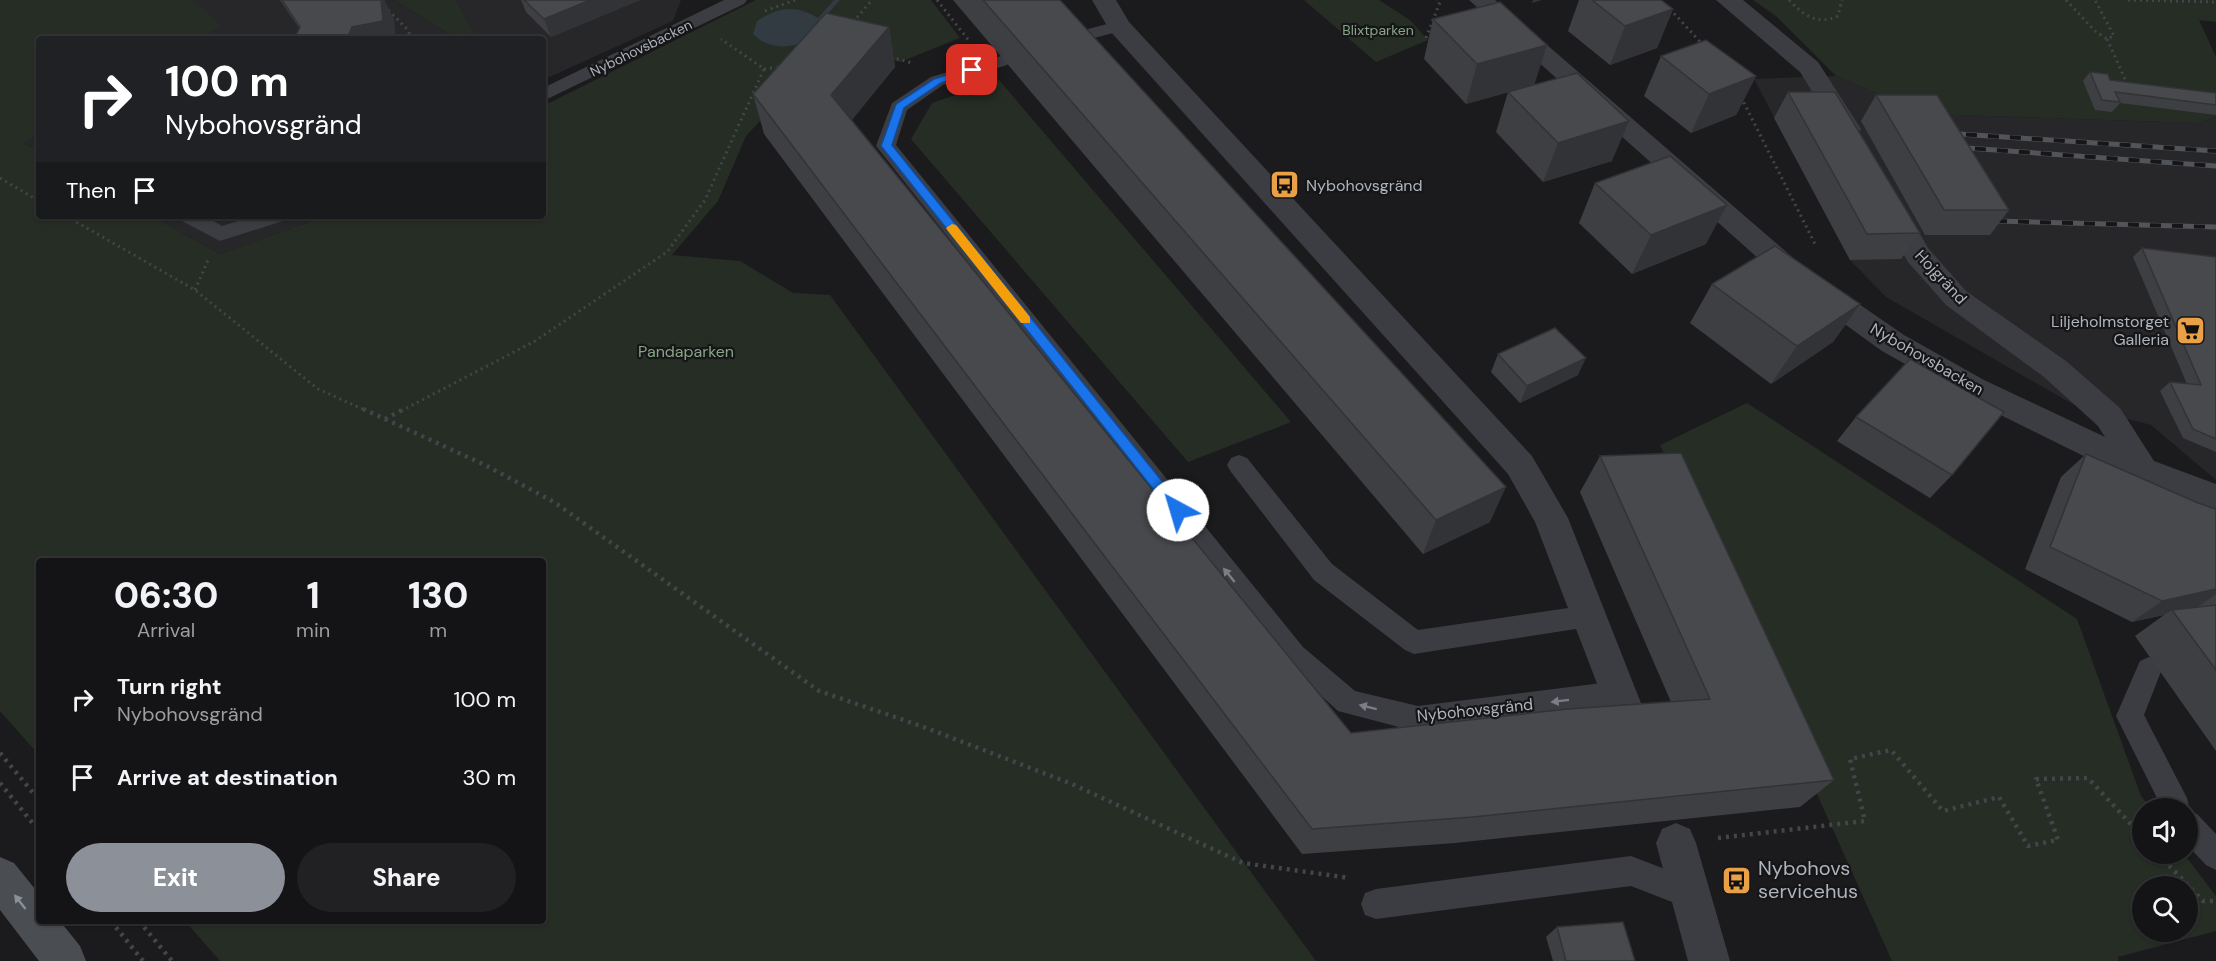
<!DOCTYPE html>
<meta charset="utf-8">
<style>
:root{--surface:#141416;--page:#212123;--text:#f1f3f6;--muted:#9d9ea1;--line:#333335;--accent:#8c9099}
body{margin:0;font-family:"DM Sans",sans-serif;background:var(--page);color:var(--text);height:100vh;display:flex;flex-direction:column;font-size:22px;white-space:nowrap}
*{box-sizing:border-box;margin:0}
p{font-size:20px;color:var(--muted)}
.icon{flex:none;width:33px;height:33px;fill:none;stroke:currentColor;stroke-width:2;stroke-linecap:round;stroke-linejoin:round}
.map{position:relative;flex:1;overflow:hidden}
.details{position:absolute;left:36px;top:558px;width:510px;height:366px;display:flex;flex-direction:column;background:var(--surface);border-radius:6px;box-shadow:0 2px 4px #0004,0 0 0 2px var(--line)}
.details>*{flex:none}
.banner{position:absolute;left:36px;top:36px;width:510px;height:183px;border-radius:6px;box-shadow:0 2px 4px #0004,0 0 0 2px var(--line);background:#202124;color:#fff;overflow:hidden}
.tools{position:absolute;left:2132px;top:798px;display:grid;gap:12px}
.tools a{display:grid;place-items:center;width:66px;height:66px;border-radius:50%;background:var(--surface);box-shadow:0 2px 4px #0004,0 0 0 2px var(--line);font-size:30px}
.pin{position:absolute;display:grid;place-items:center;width:51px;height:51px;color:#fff;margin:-26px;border-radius:12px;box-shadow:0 3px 9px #0006}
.me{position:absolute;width:66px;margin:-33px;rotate:321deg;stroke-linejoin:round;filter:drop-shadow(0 0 4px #0008)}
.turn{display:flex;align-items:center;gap:21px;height:126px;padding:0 30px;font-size:27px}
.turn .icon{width:78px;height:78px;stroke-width:2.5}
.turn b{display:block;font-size:42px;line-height:51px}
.then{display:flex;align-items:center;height:57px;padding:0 30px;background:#0003;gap:12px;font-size:22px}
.eta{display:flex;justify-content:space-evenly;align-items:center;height:102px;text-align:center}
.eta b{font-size:36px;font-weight:800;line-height:42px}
.primary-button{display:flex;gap:12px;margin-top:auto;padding:12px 30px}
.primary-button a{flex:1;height:69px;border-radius:36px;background:var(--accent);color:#fff;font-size:24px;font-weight:800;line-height:69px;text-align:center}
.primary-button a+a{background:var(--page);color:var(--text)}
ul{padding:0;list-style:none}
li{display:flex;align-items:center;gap:18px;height:78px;padding:0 30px}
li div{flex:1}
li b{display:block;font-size:22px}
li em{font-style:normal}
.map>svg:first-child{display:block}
</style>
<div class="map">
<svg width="2216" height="961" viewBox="0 0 2216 961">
<rect width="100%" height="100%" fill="#1b1b1d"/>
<g fill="#27272a">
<polygon points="67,0 394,0 456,38 473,33 455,0 681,0 673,21 543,80 543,39 39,39 39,152 23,143 0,72"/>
<polygon points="1836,76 1926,114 2199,123 2216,117 2216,480 2151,425 2076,406 1886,297 1850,260 1754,79"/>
<polygon points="152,216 326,216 220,254"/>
</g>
<g fill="#252d25" fill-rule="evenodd">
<polygon points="0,0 193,0 221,26 199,39 39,39 39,133 23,143 39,152 39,216 152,216 220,254 326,216 543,216 543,106 756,0 931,0 960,38 900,62 830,46 746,136 718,201 672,255 740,261 793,293 830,295 1316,961 220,961 185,921 543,921 543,561 39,561 39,755 0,711"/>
<polygon points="394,0 455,0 474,33 456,38"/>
<polygon points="1304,0 1379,0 1410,20 1428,40 1376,62"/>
<polygon points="1753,0 2216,0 2216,22 2199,20 2216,57 2216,117 2199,123 1925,114 1836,76 1776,16"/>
<polygon points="999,80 1291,422 1188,462 911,139 932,103"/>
<path d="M1747,403L2077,619L2141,796L2151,808H2142V854H2184L2216,896V931L2118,957L2119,961H1892L1660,445ZM2142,886H2187V932H2142Z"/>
</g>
<path fill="#313b41" d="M834,0H840L821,21L811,40C790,48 770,51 753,34L757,21C778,7 796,4 818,18Z"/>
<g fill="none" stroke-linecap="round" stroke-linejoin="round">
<g stroke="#424549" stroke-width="3" stroke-dasharray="2 4" stroke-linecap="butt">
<polyline points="937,0 970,42"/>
<path d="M1789,0C1803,15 1818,26 1838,16L1842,0"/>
<polyline points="2066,0 2095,31 2107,39 2114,36 2095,0"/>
<polyline points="2128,0 2216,2"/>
<polyline points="384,6 407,29 412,39"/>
<polyline points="1670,9 1703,45"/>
<polyline points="765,11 795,0"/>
<polyline points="853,22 872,0"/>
<polyline points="1426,38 1440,2 1437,0"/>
<polyline points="2107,39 2128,86"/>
<polyline points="891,57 912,63"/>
<polyline points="764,69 781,67"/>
<polyline points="1741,97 1816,246"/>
<polyline points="0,178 39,201"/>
<polyline points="66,216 195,290 318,389 367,411"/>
<polyline points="195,290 209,258"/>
<polyline points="401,411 535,341 667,252 705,200 764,69 721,39"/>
</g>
<g stroke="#424549" stroke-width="4.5" stroke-dasharray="3 5" stroke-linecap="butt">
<polyline points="363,409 385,419 404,409"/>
<polyline points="385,419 485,465 554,502 819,691 921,726 1072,784 1243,863 1350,878"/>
<polyline points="0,753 39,800"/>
<polyline points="0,783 39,831"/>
<polyline points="1718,838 1865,821 1850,759 1891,750 1943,811 1999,797 2028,846 2058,840 2036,779 2088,778 2142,836"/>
<polyline points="2158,854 2203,901 2216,901"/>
<polyline points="111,921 143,961"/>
<polyline points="139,921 172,961"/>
</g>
<g fill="#3c3d42" fill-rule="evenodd">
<polygon points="724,0 747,0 744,4 543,101 543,88"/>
<polygon points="1119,21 1125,22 1128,26 1125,30 1067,45 1058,40 1061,36"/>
<polygon points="1001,56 1007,57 1010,61 1007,65 943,85 907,110 896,145 1303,647 1355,691 1418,706 1618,681 1628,684 1632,693 1628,702 1618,705 1418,732 1338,711 1285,663 876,146 892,103 931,77"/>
<polygon points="179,216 205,216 222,226 254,216 286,216 283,221 220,241 182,221"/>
<polygon points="1239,455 1247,458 1332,564 1418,630 1589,605 1598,608 1602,616 1598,624 1589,627 1414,654 1405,650 1314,580 1231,472 1227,465 1231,458"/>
<polygon points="2149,657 2158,661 2162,669 2144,715 2187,798 2190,811 2197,814 2216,834 2216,870 2206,865 2187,845 2187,808 2162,808 2116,716 2140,661"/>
<polygon points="1631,856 1701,883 1705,894 1701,905 1690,909 1631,886 1376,919 1365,915 1361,904 1365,893 1376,889"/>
</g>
<g fill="#3c3d42" fill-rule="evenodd">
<polygon points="1092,0 1116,0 1129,22 1532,456 1568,518 1648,721 1642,733 1629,738 1616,733 1535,522 1508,474 1110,31"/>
<polygon points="1469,0 1495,0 1798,262 1904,335 1984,380 2105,437 2098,426 2044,377 1946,305 1908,262 1876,206 1880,199 1890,197 1900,199 1928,248 1966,291 2066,361 2120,408 2154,461 2216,484 2216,512 2130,479 1962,396 1882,351 1778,276"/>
<polygon points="1716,0 1743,0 1818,62 1861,129 1857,135 1848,137 1839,135 1800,72"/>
<polygon points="1676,823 1690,829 1696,843 1730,961 1688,961 1656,843 1662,829"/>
</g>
<polygon fill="#4a4d52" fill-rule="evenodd" points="0,857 14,863 39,894 39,921 60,921 80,946 86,961 39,961 0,910"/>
<defs>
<g id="rail">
<polyline points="1944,133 2216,151"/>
<polyline points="1953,147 2216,166"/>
<polyline points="1996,221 2216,227"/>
</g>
</defs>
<use href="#rail" stroke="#515459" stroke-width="5"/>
<use href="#rail" stroke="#161618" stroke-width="4" stroke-dasharray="11" stroke-linecap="butt"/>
</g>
<g fill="#3e3f42">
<polygon points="280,0 384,0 394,20 299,28"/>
<polygon points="521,0 640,0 551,37 526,12"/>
<polygon points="953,0 1060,0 1490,522 1423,554"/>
<polygon points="1579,0 1661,0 1673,9 1657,48 1610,65 1568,31"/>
<polygon points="1433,19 1547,45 1534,85 1466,104 1424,59"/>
<polygon points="889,27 895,67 851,120 1351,733 1671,702 1580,492 1600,456 1834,780 1800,807 1455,843 1302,854 764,134 753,94"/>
<polygon points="1661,56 1756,76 1736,115 1691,133 1644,96"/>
<polygon points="2090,72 2110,80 2216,93 2216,115 2120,103 2112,112 2095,110 2083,81"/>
<polygon points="1508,92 1612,161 1543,182 1496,132"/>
<polygon points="1788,92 1920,233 1901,259 1850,260 1774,118"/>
<polygon points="1876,95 2009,210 1990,235 1925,235 1861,121"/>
<polygon points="1595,183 1706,244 1632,274 1579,223"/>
<polygon points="2142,248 2216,257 2216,452 2183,438 2160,391 2170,382 2187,384 2133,257"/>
<polygon points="1712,284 1860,304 1833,342 1771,384 1690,323"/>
<polygon points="1498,354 1578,375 1520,403 1491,372"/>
<polygon points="1856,417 1952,475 1930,498 1837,441"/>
<polygon points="2086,454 2198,503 2216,509 2216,751 2135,636 2164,615 2132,622 2025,569 2061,477"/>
<polygon points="1557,927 1635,961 1553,961 1546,937"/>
</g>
<g fill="#323336">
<polygon points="381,0 384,0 394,20 396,39 347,39 352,27"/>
<polygon points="590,0 640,0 551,37 544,19"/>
<polygon points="1533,0 1542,0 1532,3"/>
<polygon points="1673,9 1657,48 1610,65 1625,26"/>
<polygon points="889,27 895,67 840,135 831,95"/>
<polygon points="1547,45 1534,85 1466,104 1477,64"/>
<polygon points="1756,76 1736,115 1691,133 1709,94"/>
<polygon points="1629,121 1612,161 1543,182 1558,143"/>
<polygon points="1727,205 1706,244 1632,274 1651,235"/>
<polygon points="1860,304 1833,342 1771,384 1797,346"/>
<polygon points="1586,358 1578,375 1520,403 1527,386"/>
<polygon points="1506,487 1490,522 1423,554 1436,520"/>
<polygon points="2216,589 2216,594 2195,609 2172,610 2164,615 2132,622 2162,601"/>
</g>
<g fill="#48494d" stroke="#323336" stroke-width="1.5">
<polygon points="282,0 381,0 383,21 352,27 347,39 294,39 300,27"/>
<polygon points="524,0 590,0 544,19"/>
<polygon points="983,0 1060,0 1506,487 1436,520"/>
<polygon points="1592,0 1661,0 1673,9 1625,26"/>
<polygon points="1500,2 1547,45 1477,64 1433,19"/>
<polygon points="826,13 889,27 831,95 1351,733 1568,709 1710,699 1600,456 1681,453 1834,780 1473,817 1312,829 753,94"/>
<polygon points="1706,40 1756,76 1709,94 1661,56"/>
<polygon points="2090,72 2108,74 2110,80 2216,93 2216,105 2115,92 2120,102 2102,100"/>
<polygon points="1577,73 1629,121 1558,143 1508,92"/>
<polygon points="1788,92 1835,92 1920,233 1867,234"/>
<polygon points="1876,95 1937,95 2009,210 1944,210"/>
<polygon points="1670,156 1727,205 1651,235 1595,183"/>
<polygon points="1775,246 1860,304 1797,346 1712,284"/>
<polygon points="2142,248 2216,257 2216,439 2193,429 2170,382 2201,385"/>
<polygon points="1555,328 1586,358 1527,386 1498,354"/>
<polygon points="1910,359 2004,412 1952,475 1856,417"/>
<polygon points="2086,454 2198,503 2216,509 2216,589 2162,601 2050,547"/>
<polygon points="2216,605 2216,670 2172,610"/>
<polygon points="1623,922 1635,961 1566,961 1557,927"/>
</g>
<defs><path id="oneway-solid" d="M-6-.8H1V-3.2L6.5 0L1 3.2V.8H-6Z" transform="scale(1.5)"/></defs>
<g fill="#7b7e85">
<use href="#oneway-solid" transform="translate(1229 575) rotate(-129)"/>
<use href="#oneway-solid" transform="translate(1560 701) rotate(173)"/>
<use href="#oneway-solid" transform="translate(1368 707) rotate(-166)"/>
</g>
<use fill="#8b9097" href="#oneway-solid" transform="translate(20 902) rotate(-128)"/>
<polygon fill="#1a73e8" stroke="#114b97" stroke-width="1.5" points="972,67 975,68 975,72 941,83 904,108 892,145 1182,506 1182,514 1173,514 881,146 896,104 934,79"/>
<polygon fill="#f59e0b" points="952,224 956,225 1030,317 1030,323 1021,323 948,231 946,228"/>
<defs>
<symbol id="bus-square" viewBox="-11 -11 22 22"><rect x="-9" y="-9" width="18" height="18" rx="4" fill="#eaa046" stroke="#161618"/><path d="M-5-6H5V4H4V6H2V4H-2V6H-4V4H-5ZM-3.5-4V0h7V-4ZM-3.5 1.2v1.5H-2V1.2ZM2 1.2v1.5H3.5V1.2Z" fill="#111"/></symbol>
<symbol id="supermarket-square" viewBox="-11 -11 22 22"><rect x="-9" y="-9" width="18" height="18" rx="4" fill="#eaa046" stroke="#161618"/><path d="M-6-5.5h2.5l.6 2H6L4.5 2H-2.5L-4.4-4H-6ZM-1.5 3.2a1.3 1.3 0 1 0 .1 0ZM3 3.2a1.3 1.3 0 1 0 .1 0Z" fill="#111"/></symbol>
</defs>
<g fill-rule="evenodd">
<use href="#bus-square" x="1268" y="168" width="33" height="33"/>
<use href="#supermarket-square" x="2174" y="314" width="33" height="33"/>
<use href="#bus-square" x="1720" y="864" width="33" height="33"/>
</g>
<g text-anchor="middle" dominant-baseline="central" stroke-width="4.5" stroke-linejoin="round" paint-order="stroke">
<g font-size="14" fill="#88a586" stroke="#161618">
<text x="1378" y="30">Blixtparken</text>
</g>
<g font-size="14" fill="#aeb4bc" stroke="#161618">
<text transform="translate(641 48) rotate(-26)">Nybohovsbacken</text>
</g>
<g font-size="16" fill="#aeb4bc" stroke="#161618" text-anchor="start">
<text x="1306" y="185">Nybohovsgränd</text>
<text x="2169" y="321" text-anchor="end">Liljeholmstorget<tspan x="2169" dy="18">Galleria</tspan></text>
</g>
<g font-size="16" fill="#aeb4bc" stroke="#161618">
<text transform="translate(1941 277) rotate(47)">Hojgränd</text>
<text transform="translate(1927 359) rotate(30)">Nybohovsbacken</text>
<text transform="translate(1475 710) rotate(-6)">Nybohovsgränd</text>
</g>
<g font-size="16" fill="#88a586" stroke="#161618">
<text x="686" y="351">Pandaparken</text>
</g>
<g font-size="20" fill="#aeb4bc" stroke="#161618" text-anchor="start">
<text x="1758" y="868">Nybohovs<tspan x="1758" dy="23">servicehus</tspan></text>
</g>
</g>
</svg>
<div class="tools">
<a><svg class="icon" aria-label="sound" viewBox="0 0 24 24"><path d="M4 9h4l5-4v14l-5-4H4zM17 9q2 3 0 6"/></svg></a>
<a><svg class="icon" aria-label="search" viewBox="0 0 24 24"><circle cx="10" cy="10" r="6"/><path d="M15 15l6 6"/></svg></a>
</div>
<div class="pin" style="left:972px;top:70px;background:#d93025"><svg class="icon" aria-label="arrive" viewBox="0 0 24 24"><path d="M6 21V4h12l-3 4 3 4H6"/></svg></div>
<svg class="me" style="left:1178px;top:510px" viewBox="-20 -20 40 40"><circle r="19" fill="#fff"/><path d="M0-13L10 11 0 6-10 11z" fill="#1a73e8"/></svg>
<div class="banner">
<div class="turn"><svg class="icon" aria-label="right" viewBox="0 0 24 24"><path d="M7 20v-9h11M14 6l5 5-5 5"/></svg><div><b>100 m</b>Nybohovsgränd</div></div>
<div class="then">Then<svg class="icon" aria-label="arrive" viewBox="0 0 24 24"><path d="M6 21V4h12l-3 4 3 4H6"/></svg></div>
</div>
<section class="details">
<div class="eta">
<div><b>06:30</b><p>Arrival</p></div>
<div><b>1</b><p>min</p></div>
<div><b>130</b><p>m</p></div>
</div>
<ul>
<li><svg class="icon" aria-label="right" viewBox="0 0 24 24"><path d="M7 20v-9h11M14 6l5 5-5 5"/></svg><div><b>Turn right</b><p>Nybohovsgränd</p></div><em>100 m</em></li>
<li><svg class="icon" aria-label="arrive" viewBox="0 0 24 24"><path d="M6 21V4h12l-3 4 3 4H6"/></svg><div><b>Arrive at destination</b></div><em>30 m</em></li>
</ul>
<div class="primary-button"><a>Exit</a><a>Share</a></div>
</section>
</div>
